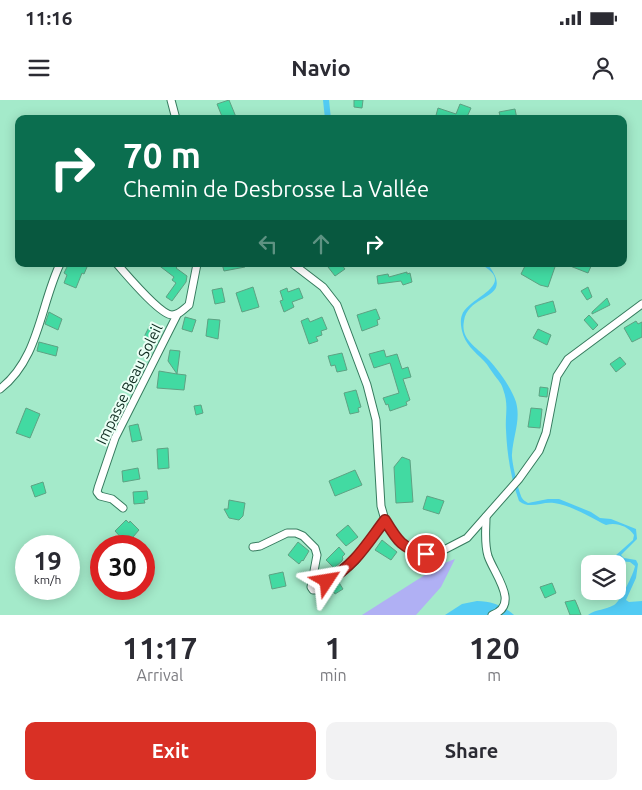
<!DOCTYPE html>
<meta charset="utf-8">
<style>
:root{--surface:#fff;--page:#f2f2f3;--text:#2b2b33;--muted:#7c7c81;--accent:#d93025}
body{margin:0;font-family:Ubuntu,sans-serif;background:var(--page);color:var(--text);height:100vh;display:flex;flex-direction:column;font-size:19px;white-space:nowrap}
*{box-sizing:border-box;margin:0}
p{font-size:16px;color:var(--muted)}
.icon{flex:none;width:28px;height:28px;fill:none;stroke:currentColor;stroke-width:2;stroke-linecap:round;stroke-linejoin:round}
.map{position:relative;height:515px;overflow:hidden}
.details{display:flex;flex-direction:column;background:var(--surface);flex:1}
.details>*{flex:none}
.top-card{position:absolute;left:15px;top:15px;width:612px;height:152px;border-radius:10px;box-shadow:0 2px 12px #0003;background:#0b6e4f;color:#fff;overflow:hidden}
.fabs{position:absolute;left:581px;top:455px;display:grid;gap:10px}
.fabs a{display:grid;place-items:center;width:45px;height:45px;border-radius:10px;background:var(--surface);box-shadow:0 2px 12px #0003;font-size:25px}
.speed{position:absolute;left:15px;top:435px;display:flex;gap:10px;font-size:25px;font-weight:700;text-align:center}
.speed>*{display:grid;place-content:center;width:65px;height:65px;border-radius:50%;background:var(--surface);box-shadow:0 2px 12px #0003;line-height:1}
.speed small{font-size:12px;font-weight:400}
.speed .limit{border:8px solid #d22;background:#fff;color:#111}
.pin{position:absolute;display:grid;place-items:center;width:42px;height:42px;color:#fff;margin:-21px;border:2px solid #fff;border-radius:50%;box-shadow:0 1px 5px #0007}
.me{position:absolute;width:55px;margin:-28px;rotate:57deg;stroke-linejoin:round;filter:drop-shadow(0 0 4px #0008)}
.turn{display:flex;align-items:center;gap:18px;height:105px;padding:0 25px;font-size:22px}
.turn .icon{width:65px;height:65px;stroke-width:2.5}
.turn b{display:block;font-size:35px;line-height:42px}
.lanes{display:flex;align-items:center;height:48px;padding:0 25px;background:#0003;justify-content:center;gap:25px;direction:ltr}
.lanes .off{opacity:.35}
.eta{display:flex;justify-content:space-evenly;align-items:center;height:85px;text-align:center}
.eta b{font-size:30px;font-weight:700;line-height:35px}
.button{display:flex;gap:10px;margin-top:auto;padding:10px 25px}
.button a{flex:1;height:58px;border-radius:10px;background:var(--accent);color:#fff;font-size:20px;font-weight:700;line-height:58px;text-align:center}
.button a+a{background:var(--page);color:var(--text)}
.status{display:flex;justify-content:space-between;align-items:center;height:35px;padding:0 25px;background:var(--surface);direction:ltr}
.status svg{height:14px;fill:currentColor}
header{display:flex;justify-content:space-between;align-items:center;height:65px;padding:0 25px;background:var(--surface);font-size:22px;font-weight:700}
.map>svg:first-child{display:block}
</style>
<div class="status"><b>11:16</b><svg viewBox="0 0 49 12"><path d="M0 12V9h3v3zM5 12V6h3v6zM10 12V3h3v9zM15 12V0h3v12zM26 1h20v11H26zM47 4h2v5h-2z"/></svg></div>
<header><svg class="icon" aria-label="menu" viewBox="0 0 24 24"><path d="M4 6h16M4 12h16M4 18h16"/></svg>Navio<svg class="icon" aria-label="person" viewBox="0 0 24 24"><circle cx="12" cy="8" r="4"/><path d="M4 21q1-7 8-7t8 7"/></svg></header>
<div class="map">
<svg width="642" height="515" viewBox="0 0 642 515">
<rect width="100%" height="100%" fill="#a4eaca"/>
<polygon fill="#b0b0f4" points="455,459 441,487 416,515 362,515 442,464"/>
<g fill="#52cbf3">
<polygon points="323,0 329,0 331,19 325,19"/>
<path d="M480,164H490L489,166C515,201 468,192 464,221C460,240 478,248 489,260C499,271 511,287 516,302C521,320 513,336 512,354C511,360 519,393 522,398C524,401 525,401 528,403L548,399H559L591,412L600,418L611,419L636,429L637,439L621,455L624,458L636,460L638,464L636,478L626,500L629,502L642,501V515H588C596,509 606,510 614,505C620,502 634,473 635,466L630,462L617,461L615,456L633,440L634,435C628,426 616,422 606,425C591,418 571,405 554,403C542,401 530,410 519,401C511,379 507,354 506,330C505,314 509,305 503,289C502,284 498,280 495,276C491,271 488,265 484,261C474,251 465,244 462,231C461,226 460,220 462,215C468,197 520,185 480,164Z"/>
<path d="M477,501C491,501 504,506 514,515H445L462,504Z"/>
</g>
<g fill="#42daa2" stroke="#5ea283">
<polygon points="229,0 236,17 223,19 217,4"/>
<polygon points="354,0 363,0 362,8 354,7"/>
<polygon points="460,4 471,8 466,19 435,19 438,8 456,14"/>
<polygon points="515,9 517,19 501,19 499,12"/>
<polygon points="71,164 80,164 87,167 84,174 82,173 76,188 64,183 67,175 64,173 68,165 70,166"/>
<polygon points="157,164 172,164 177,167 176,168 187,176 186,182 172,201 166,197 176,183 172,180 174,177"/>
<polygon points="222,164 244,164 245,167 224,171"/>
<polygon points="334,164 341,164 345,169 335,176 328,167"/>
<polygon points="526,164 556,164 548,187 540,185 521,174"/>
<polygon points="565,164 592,164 588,173"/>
<polygon points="407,172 407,174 410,173 412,182 403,185 401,181 378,184 377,176 388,174 389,177"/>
<polygon points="253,187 259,207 242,212 236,193"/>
<polygon points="588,187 592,197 587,200 581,191"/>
<polygon points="222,188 225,202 215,204 212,190"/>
<polygon points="287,188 288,192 299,188 303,198 292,202 294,207 284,212 280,201 283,200 280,191"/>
<polygon points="607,198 610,205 592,214 592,212"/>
<polygon points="553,201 556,212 538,217 535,206"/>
<polygon points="376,209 380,219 377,220 378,225 362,231 357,215"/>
<polygon points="49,212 62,219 58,230 45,224"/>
<polygon points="589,215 598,225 593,230 584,220"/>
<polygon points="185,217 196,220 192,232 182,229"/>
<polygon points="322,217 327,229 321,231 322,235 316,237 318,241 309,244 301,221 308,218 310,222"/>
<polygon points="208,219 220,220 218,239 206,236"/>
<polygon points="636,221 638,224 642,222 642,237 632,242 624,228"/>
<polygon points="150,225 160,230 152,243 144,237"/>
<polygon points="538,229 551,235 547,245 533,238"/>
<polygon points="39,242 58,247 56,256 37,251"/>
<polygon points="170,250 180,251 177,274 186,275 184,290 157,288 159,271 177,274 168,261"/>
<polygon points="384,250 386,257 397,254 402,269 408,267 411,277 403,279 410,300 406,302 407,305 390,311 388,304 386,305 383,298 399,293 390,263 374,268 369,254"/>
<polygon points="342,253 347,270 337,272 335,265 331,266 328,256"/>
<polygon points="620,257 626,264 616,272 610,264"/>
<polygon points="540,287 548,288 547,297 539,296"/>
<polygon points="356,290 361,307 358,308 359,312 350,314 344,293"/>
<polygon points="201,305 203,313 196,315 194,306"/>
<polygon points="26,308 40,314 30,338 16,333"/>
<polygon points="531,308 542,309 540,328 528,327"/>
<polygon points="138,324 142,340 132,342 129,326"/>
<polygon points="168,348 169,368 158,369 157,349"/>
<polygon points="402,357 410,360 413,402 396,403 394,367"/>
<polygon points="138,368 140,379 123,382 122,371"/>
<polygon points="355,370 362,385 335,396 329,381"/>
<polygon points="43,382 46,393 35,397 31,386"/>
<polygon points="147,391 148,399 144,400 145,403 134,404 133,392"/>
<polygon points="427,396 444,401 439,414 423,409"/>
<polygon points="229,400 245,403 243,416 239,420 229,418 224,409 228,409"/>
<polygon points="126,420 129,423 130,421 139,430 127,444 115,431"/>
<polygon points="348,425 358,437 346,446 336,435"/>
<polygon points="382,440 397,452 391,460 375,450"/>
<polygon points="298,442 309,451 303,461 302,460 299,464 288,455"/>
<polygon points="339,447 345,454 342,457 343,458 342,461 334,468 326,460"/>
<polygon points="283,472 286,486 272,489 269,475"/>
<polygon points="338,481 343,489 335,494 330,486"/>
<polygon points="552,483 556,493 545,498 540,487"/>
<polygon points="575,500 578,507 581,515 570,515 565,502"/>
</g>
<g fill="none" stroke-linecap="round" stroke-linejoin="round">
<defs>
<g id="minor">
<polyline points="171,0 176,19"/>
<path d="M117,164C126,174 160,215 172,215C179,215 184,209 189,205L197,164"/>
<polyline points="293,164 323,187 337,205 367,285 376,320 381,406 385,420 398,441 414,452 427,454 440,452 467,438 519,379 539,351 546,333 557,276 568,259 642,204"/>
<path d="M0,289C39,259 40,206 60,164"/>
<polyline points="123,408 112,399 100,396 97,392 98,388 115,338 177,215"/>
<path d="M486,417C486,430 484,443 488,456C494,474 521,505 492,515"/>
<polyline points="253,447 260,446 287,433 296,433 303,436 315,448 317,455 311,487 313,490 316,490 327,481 342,473 355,461 385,420"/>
</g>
</defs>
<use href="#minor" stroke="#367b5e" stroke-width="9"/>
<use href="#minor" stroke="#fff" stroke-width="7"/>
</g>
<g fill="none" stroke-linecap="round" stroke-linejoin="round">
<defs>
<path id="route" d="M327,481C355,465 366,445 385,420C397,440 402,449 426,454"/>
</defs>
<use href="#route" stroke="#8d1f18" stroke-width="12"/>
<use href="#route" stroke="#d93025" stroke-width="9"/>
</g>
<g text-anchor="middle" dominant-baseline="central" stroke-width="4" stroke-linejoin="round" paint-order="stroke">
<g font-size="15" fill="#0d2a1e" stroke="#ebfff5">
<text transform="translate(129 284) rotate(-64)">Impasse Beau Soleil</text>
</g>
</g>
</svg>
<div class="fabs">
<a><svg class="icon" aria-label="layers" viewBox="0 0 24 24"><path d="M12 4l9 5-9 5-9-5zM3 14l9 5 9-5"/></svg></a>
</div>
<div class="speed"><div>19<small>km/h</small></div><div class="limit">30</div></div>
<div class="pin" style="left:426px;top:454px;background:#d93025"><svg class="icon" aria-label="arrive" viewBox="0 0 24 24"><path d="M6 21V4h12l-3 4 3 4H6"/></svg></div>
<svg class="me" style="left:327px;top:481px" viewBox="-20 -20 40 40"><path d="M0-17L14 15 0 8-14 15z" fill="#d93025" stroke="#fff" stroke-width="4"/></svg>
<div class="top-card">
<div class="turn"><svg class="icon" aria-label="right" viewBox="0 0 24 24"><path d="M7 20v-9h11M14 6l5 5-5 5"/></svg><div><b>70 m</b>Chemin de Desbrosse La Vallée</div></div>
<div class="lanes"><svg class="icon off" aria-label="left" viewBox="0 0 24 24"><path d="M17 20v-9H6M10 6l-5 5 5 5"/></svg><svg class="icon off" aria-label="ahead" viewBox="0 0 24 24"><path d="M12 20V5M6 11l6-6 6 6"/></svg><svg class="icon" aria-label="right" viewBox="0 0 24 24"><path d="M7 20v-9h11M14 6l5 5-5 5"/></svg></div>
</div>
</div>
<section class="details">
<div class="eta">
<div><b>11:17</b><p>Arrival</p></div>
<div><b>1</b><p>min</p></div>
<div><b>120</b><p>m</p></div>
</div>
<div class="button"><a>Exit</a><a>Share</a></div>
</section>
